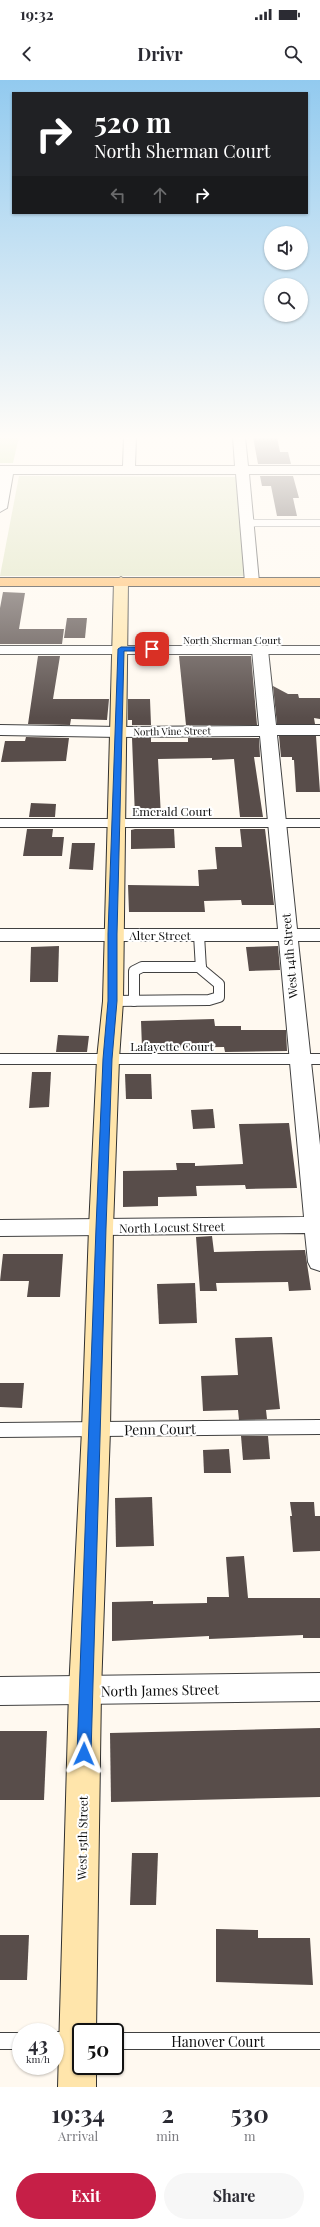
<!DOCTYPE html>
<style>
:root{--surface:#fff;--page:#f7f7f7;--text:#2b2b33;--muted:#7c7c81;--accent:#c61f47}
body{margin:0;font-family:"Playfair Display",serif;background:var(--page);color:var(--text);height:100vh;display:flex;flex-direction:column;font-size:15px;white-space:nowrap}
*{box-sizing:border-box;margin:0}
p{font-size:13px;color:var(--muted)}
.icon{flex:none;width:22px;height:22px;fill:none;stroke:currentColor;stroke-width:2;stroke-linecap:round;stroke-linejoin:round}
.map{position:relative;height:2007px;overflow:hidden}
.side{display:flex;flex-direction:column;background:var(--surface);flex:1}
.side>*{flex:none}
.banner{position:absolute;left:12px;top:12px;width:296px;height:122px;border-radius:0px;box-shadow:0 1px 3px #0004;background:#202124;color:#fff;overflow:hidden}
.fabs{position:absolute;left:264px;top:146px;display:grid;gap:8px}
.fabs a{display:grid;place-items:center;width:44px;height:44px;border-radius:50%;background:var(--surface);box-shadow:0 1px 3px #0004;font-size:20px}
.speed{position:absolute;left:12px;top:1943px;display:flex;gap:8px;font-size:20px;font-weight:700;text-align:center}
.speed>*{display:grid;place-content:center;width:52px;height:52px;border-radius:50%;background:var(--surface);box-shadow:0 1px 3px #0004;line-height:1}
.speed small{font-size:10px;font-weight:400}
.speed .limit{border:2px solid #111;border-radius:6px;background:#fff;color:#111}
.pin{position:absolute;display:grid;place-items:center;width:34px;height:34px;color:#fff;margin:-17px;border-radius:8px;box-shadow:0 2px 6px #0006}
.me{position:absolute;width:44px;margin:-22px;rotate:1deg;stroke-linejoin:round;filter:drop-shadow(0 0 3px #0008)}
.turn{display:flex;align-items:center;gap:14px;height:84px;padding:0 16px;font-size:18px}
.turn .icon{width:52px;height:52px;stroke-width:2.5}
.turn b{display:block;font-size:28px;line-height:34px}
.lanes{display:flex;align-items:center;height:38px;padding:0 16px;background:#0003;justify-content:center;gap:20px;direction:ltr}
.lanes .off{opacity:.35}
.eta{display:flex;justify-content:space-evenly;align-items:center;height:68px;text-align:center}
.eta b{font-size:24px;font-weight:700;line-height:28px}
.primary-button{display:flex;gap:8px;margin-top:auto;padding:8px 16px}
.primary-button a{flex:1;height:46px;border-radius:24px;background:var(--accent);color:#fff;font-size:16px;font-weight:700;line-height:46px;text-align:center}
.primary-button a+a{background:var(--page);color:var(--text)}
.status{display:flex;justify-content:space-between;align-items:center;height:28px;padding:0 20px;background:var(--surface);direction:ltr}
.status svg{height:11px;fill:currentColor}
header{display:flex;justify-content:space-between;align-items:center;height:52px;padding:0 16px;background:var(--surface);font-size:18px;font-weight:700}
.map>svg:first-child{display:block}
</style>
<div class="status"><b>19:32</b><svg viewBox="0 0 49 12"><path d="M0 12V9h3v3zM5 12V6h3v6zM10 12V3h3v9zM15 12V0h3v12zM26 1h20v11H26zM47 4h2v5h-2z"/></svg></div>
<header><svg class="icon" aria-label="back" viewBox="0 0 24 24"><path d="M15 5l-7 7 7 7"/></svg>Drivr<svg class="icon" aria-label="search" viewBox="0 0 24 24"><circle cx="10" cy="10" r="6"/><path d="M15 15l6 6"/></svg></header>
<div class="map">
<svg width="320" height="2007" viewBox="0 0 320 2007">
<rect width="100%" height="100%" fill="#fff9f0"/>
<polygon fill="#c4dd95" points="0,357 19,357 13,383 0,383"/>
<polygon fill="#dee3bf" points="19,396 236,397 244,496 0,496"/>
<g fill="#584d4a">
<polygon points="253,357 277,357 280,372 288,372 291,384 258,384"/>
<polygon points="260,396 293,396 299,418 293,418 297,436 277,436 271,406 262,406"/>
<polygon points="3,512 25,513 19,549 64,549 62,564 0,564 0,528"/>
<polygon points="67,538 87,538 85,558 64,558"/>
<polygon points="38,576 60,576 53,619 109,619 107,640 71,639 70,645 28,644"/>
<polygon points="179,576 251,576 257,645 186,645"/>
<polygon points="273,606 288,614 298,614 299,618 320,618 320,639 314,638 315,644 277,644"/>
<polygon points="128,619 150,619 151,645 132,645 132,640 128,640"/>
<polygon points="279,656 316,656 320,712 296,712 294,680 292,680 292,677 281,677"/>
<polygon points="26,657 69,658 66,681 1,682 5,661 25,661"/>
<polygon points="132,658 151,658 151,662 188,662 188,658 259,658 260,677 254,677 263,737 240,737 234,679 212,680 212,678 158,679 161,737 135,737"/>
<polygon points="31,723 56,724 55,737 29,737"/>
<polygon points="27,749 53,749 52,757 64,757 62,776 23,776"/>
<polygon points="135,749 174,749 175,768 131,769 131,750"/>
<polygon points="240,749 265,749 274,825 242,825 241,820 204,821 205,832 129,832 128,805 199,806 198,790 217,789 215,767 242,767"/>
<polygon points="72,763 95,763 93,790 69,789"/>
<polygon points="59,866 58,902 30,902 31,867"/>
<polygon points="278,866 280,890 249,891 246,867"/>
<polygon points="214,939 215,946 241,946 241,950 286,950 287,971 225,972 224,967 142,968 141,941"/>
<polygon points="58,955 89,956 87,972 56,972"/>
<polygon points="32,992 51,992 49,1027 29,1028"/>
<polygon points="125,994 151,994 152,1019 126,1019"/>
<polygon points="213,1029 215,1048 193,1049 191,1030"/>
<polygon points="289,1043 297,1108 246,1109 245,1105 196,1106 197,1116 158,1117 158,1126 123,1127 123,1091 177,1090 176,1083 195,1083 195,1086 243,1084 239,1044"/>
<polygon points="212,1156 214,1172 305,1170 311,1210 289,1211 288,1202 216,1203 217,1211 200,1211 196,1157"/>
<polygon points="3,1174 63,1174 60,1217 27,1217 29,1201 0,1201"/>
<polygon points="195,1203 197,1243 159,1244 157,1204"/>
<polygon points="272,1257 280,1329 266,1330 267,1339 239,1340 238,1330 203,1331 201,1296 238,1295 235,1258"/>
<polygon points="0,1303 24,1303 22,1328 0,1327"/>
<polygon points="241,1356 268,1356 270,1379 243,1380"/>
<polygon points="229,1369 231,1393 204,1393 203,1370"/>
<polygon points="152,1417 154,1466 116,1467 115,1418"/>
<polygon points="290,1422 314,1422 315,1436 320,1436 320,1471 293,1472 290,1436 292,1436"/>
<polygon points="244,1476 248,1518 320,1518 320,1558 303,1558 303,1555 209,1559 209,1556 112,1561 112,1522 153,1521 153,1524 207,1523 207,1517 229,1517 226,1477"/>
<polygon points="320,1648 320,1717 111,1722 110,1653"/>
<polygon points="0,1651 47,1651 44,1720 0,1720"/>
<polygon points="132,1773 158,1773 156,1825 130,1825"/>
<polygon points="216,1849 258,1850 258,1858 310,1858 313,1905 216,1902"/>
<polygon points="0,1855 29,1855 27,1900 0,1900"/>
</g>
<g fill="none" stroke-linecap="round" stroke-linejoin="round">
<defs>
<polyline id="service-far4" points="247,443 320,443"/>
<g id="service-far3">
<polyline points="0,570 320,570"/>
<polyline points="0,743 320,743"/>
</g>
<g id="service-far2">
<polyline points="113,921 209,920 219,917 219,904 201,889 199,855"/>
<polyline points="134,921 134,891 142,887 201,887"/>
<polyline points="0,979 320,979"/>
</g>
<polyline id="service-far1" points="0,1350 320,1347"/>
<g id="service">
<polyline points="55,1960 81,1960"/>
<polyline points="0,1961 21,1961"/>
<polyline points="115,1961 320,1961"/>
</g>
<g id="minor">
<polygon points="124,357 136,357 135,386 235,386 233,357 245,357 248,386 320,386 320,394 249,394 259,502 252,506 245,502 236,394 13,394 7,428 0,432 0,386 123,386"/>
<polygon points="260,565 265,567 268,570 276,645 320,645 320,655 277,655 297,849 320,849 320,861 298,861 320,1065 320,1191 311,1188 308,1182 305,1153 0,1156 0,1140 304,1137 279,861 0,861 0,849 278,849 260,656 119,657 0,655 0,645 119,647 259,646 252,570 255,567"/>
<polygon points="320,1593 320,1621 0,1625 0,1597"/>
</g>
<polygon id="secondary" points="121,497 128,501 123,921 119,979 113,1148 110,1350 101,1611 96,1952 81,1952 81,1986 96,1986 96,2007 58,2007 69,1611 82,1350 89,1148 97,979 103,921 114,501"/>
<rect id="primary" x="0" y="498" width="320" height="8"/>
</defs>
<use href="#service-far4" stroke="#414141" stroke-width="8"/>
<use href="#service-far3" stroke="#414141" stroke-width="10"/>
<use href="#service-far2" stroke="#414141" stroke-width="12"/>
<use href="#service-far1" stroke="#414141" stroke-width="16"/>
<use href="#service" stroke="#414141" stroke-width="18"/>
<use href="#minor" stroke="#414141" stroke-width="2"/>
<use href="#secondary" stroke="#303030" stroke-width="2"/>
<use href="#primary" stroke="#1f1f1f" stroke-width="2"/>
<use href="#service-far4" stroke="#fff" stroke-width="7"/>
<use href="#service-far3" stroke="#fff" stroke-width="8"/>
<use href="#service-far2" stroke="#fff" stroke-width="10"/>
<use href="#service-far1" stroke="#fff" stroke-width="14"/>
<use href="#service" stroke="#fff" stroke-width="16"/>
<use href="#minor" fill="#fff" fill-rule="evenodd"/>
<use href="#secondary" fill="#ffe5ab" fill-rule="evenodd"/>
<use href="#primary" fill="#ffb960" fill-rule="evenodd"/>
</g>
<linearGradient id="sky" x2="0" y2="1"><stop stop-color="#92caef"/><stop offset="0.56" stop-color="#fffcf8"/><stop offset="1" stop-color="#fffcf8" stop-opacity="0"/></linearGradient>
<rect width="320" height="638" fill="url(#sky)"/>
<polygon fill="#1a73e8" stroke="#114b97" points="121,567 152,567 155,569 152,571 124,571 117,854 117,921 112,979 106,1148 91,1674 89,1679 84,1680 79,1679 77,1674 96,1148 103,979 108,921 108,854 118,569"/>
<g text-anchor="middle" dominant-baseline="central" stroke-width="4" stroke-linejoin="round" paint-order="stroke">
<g font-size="10" fill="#0e0e0e" stroke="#fff">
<text x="232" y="560">North Sherman Court</text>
<text transform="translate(172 651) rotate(-1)">North Vine Street</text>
</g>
<g font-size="12" fill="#0e0e0e" stroke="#fff">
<text x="172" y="731">Emerald Court</text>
<text x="160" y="855">Alter Street</text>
<text transform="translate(289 876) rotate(-95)">West 14th Street</text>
<text x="172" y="966">Lafayette Court</text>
<text transform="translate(172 1147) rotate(-1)">North Locust Street</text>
<text transform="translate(82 1758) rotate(-89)">West 15th Street</text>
</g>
<g font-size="14" fill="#0e0e0e" stroke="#fff">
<text transform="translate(160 1349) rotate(-1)">Penn Court</text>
<text transform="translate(160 1610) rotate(-1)">North James Street</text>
<text x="218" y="1961">Hanover Court</text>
</g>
</g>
</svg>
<div class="fabs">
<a><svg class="icon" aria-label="sound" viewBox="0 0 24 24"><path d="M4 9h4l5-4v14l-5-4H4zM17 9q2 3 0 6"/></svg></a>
<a><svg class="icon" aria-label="search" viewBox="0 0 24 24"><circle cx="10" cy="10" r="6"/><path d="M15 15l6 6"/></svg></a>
</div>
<div class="speed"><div>43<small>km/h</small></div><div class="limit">50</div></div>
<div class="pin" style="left:152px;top:569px;background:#d93025"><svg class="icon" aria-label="arrive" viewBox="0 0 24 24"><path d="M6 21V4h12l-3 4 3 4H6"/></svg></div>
<svg class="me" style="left:84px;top:1674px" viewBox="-20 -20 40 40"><path d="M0-17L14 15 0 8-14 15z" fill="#1a73e8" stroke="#fff" stroke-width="4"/></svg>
<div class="banner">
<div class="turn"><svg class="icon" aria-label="right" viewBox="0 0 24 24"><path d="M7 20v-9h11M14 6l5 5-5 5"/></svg><div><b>520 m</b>North Sherman Court</div></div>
<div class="lanes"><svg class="icon off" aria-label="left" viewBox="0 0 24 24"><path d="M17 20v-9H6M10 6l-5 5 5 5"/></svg><svg class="icon off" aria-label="ahead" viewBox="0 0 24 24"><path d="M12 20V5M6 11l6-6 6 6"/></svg><svg class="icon" aria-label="right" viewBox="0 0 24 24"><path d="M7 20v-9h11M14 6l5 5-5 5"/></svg></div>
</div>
</div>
<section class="side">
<div class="eta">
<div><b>19:34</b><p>Arrival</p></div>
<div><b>2</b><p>min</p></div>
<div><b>530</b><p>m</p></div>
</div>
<div class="primary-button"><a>Exit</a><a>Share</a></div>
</section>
